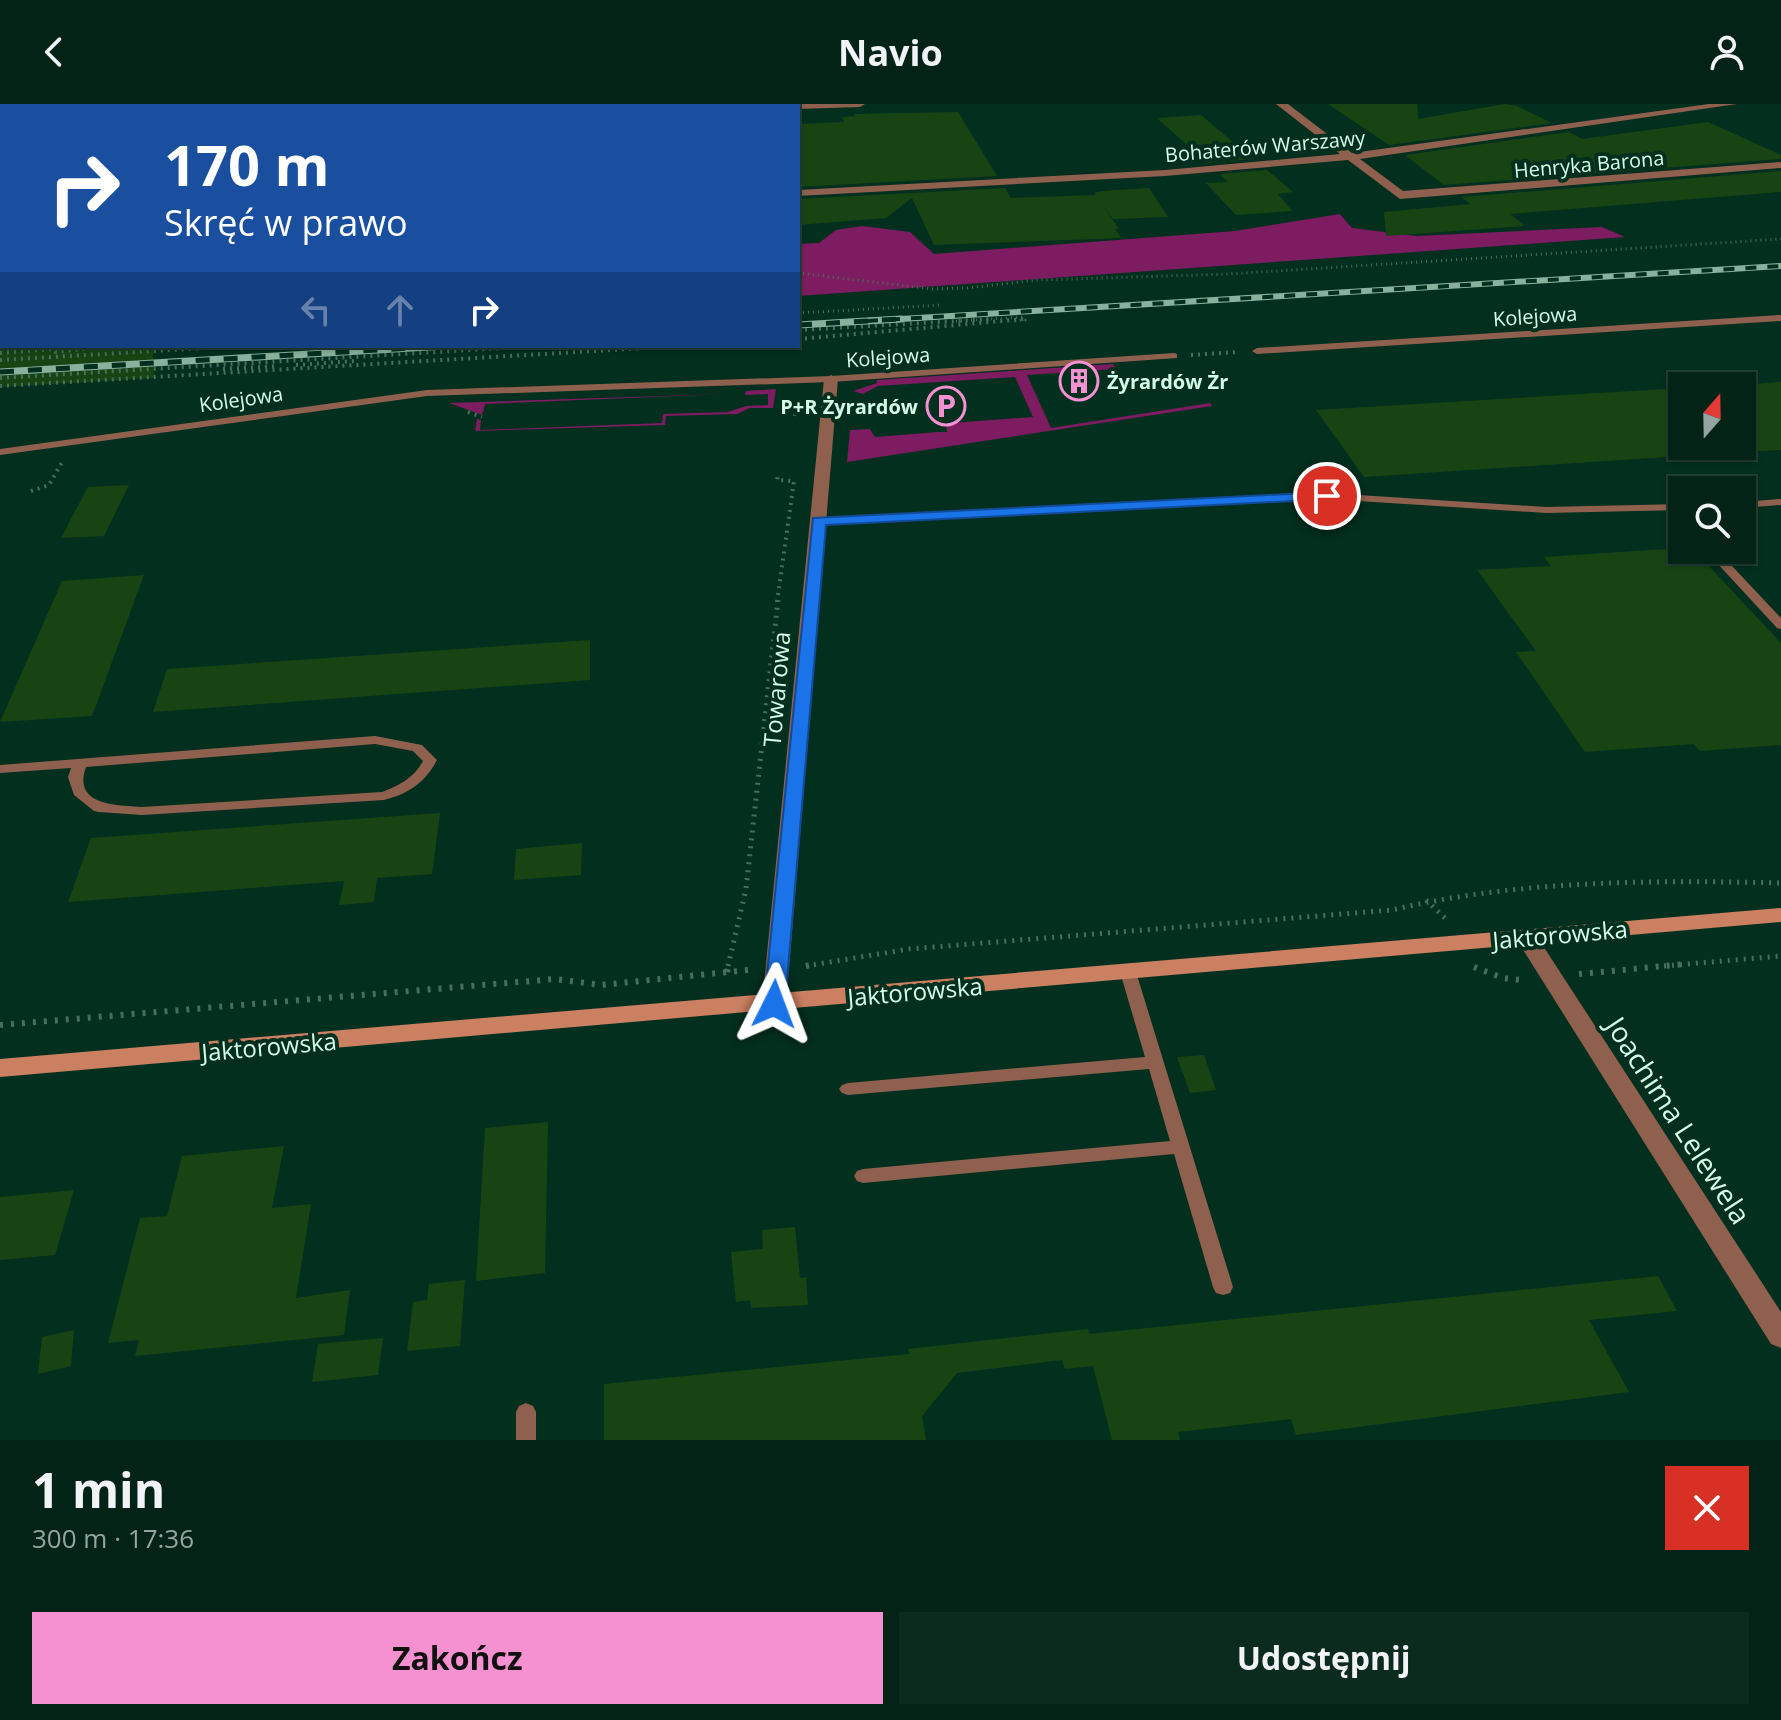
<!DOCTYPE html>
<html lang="pl">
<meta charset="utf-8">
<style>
:root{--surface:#022316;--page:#0c2b1f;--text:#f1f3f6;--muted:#96a4a1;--line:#234035;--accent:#f590d1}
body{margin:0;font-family:"Open Sans",sans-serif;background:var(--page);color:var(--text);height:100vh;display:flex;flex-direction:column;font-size:30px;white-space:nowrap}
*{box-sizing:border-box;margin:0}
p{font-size:26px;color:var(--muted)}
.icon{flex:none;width:44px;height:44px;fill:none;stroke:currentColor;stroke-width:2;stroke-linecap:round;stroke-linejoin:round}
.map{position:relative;height:1336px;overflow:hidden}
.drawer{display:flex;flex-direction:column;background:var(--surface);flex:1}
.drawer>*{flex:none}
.hud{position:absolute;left:0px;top:0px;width:800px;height:244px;box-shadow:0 2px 6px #0004,0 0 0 2px var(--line);background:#1a4fa0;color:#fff;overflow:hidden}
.needle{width:52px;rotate:20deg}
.tools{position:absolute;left:1668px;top:268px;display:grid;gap:16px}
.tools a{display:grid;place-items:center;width:88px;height:88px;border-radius:0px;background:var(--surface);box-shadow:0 2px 6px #0004,0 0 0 2px var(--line);font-size:40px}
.pin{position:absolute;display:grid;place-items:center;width:68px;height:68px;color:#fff;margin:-34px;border:4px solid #fff;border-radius:50%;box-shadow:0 2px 8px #0007}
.me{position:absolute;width:88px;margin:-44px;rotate:3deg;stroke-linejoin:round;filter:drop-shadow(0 0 6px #0008)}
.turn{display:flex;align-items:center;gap:28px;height:168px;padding:0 32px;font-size:36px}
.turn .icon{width:104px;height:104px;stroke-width:2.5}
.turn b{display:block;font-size:56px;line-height:68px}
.lanes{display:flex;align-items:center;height:76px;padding:0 32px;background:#0003;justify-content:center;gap:40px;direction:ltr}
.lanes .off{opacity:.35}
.round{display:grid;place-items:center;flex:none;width:84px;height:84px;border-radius:0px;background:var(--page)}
.summary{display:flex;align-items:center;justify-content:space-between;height:136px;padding:0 32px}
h1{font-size:48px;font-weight:700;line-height:60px}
.action{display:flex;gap:16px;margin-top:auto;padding:16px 32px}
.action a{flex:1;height:92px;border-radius:0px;background:var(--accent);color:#111;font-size:32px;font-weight:700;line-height:92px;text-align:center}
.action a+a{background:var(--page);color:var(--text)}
header{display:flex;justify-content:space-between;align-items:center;height:104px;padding:0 32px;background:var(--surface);font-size:36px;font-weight:700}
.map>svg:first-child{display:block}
</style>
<header><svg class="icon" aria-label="back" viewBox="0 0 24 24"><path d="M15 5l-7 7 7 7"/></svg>Navio<svg class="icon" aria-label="person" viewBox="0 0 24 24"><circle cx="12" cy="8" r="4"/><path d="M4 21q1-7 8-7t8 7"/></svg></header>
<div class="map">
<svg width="1781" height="1336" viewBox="0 0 1781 1336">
<rect width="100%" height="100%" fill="#032f1e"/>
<g fill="#7d1c61">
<polygon points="1340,110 1352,124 1417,132 1602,123 1625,133 798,192 798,140 819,139 836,126 862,122 910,128 934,150 1235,127"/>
<polygon points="1113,260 1116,265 1027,271 1051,324 1210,299 1212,302 847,358 850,326 870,325 875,333 938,328 947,328 946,321 952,319 1033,313 1015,273 878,282 863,290 853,287 877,279 876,276"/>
<polygon points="776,285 773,304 750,304 737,310 666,312 665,321 475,327 477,315 481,316 480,326 662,319 663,310 728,308 746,302 768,301 768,290 745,291 746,287"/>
<polygon points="725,290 485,300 482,311 449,299"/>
</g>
<g fill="#184414">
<polygon points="1328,0 1417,0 1418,15 1505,0 1517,2 1552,19 1389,41"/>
<polygon points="958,8 997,72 798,83 798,20 844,18 842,13 855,12 854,10"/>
<polygon points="1201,11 1253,55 1207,59 1157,14"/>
<polygon points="1708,18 1781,51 1781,55 1444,81 1405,51 1569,28 1582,35"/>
<polygon points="1267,66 1293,88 1278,90 1292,107 1236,111 1206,79 1228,78 1220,70"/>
<polygon points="1781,67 1781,88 1510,110 1525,122 1386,132 1384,108 1471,100 1461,93"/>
<polygon points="1005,84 1011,94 1096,91 1094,89 1102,87 1149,84 1168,113 1113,115 1103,102 1119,125 1115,125 1121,134 934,141 912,94 886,114 798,121 798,95"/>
<polygon points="0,242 153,242 154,274 0,283"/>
<polygon points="1781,278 1781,346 1742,348 1742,281"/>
<polygon points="1682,284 1682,352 1364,373 1316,306"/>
<polygon points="129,381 104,432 61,434 88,383"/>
<polygon points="1682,444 1694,446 1781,539 1781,641 1700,647 1694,640 1585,648 1516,548 1536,547 1477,466 1551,462 1544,453"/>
<polygon points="144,471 92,612 0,618 62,477"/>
<polygon points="590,536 590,576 153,608 167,565"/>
<polygon points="440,709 432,770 377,774 374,798 339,801 344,777 68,798 91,734"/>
<polygon points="582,739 581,771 514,776 516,745"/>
<polygon points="1204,951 1216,986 1190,989 1177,953"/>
<polygon points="548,1018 545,1169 476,1177 485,1024"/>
<polygon points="284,1042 272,1104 311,1100 296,1194 350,1186 344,1231 135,1252 139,1236 108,1239 140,1114 167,1112 182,1052"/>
<polygon points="74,1086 55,1151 0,1156 0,1093"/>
<polygon points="795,1123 800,1174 806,1173 808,1201 751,1204 750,1196 736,1198 731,1148 763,1145 762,1126"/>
<polygon points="1658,1172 1677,1207 1589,1216 1629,1288 1296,1331 1291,1315 1178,1328 1180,1336 1112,1336 1093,1262 1065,1265 1062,1256 957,1269 922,1312 926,1336 604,1336 604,1280 909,1250 908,1245 1088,1225 1089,1230"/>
<polygon points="465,1176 460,1242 407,1247 413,1198 427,1196 429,1180"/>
<polygon points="74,1226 71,1262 38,1270 42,1233"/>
<polygon points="383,1234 378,1271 312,1278 318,1240"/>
</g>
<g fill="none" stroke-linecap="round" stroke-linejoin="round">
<g stroke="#466f5d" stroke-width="3" stroke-dasharray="1 4" stroke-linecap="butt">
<polyline points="798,169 932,185 967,184 1037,176 1229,170 1781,135"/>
<polyline points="798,209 940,201"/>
<polyline points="956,217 1023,213 1025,216 1015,217"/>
</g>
<g stroke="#466f5d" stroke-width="4" stroke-dasharray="2 5" stroke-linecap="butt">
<polyline points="798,226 991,215"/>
<polyline points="798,235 1024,215"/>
<polyline points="139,242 160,242"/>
<polyline points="0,249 53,245 56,248 110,242"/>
<polyline points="1191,251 1237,248"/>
<polyline points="0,256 240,242"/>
<polyline points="296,261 354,257"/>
<polyline points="223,265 277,262"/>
<polyline points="0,274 537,242"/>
<polyline points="0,282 679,242"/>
<polyline points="468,308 482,313"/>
<polyline points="795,312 798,293"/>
<polyline points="31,387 49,381 62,358"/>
<polyline points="777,498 794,377 777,376 778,370"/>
</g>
<g stroke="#466f5d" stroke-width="5" stroke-dasharray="2 6" stroke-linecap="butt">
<polyline points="1426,796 1447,816"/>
<polyline points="728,862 746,785 778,496"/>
<path d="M806,862L909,845L1392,806C1518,776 1652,776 1781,779"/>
<polyline points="1664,862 1781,852"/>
</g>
<g stroke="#466f5d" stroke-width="6" stroke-dasharray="3 8" stroke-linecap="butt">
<polyline points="806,862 815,860"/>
<polyline points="1474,863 1503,874 1521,876"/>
<polyline points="727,868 729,860"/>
<polyline points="1579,870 1686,860"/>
<polyline points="0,921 555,875 601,881 748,866"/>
</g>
<g fill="#90604e" fill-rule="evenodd">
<polygon points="259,0 267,0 258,2"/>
<polygon points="1781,211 1781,217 1257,250 1252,247 1257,244"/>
<polygon points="1174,249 1177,250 1177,254 831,278 427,292 0,351 0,345 427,286 831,272"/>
<polygon points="1327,389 1546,403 1682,400 1682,406 1546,409 1327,395 819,420 813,417 819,414"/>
<polygon points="1781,395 1781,401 1742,404 1742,398"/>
<polygon points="1705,446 1717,446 1781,514 1781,525 1777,524"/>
<path d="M375,632L422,641L437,656C425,679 408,690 384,696L142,711L99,708L94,707L74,691L68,673L71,664L0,669V661ZM375,640L413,647L423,657C414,674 400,681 382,688L142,703C117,701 72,702 86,663Z"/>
<polygon points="1128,862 1134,864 1136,868 1233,1183 1230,1189 1223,1191 1216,1189 1213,1183 1174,1050 863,1079 857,1077 854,1072 857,1067 863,1065 1170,1037 1149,965 848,991 842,989 839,985 842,981 848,979 1145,953 1120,868 1122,864"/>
<polygon points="526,1299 533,1302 536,1308 536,1336 516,1336 516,1308 519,1302"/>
</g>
<g fill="#90604e" fill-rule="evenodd">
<polygon points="68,0 79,0 67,2"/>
<rect x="467" y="0" width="10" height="2"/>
<rect x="738" y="0" width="10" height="2"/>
<polygon points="779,0 865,0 860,3 798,5 798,2 778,2"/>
<polygon points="1276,0 1288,0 1352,49 1709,0 1737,0 1360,55 1403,87 1781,58 1781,64 1400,95 1348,56 1165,72 798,92 798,86 1165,66 1340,50"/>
<polygon points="2,109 2,119 0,120 0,110"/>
<rect x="0" y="172" width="2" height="8"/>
<polygon points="831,271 838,275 786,900 782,906 774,908 766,906 762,900 824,275"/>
<polygon points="1526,825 1534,828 1781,1208 1781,1244 1771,1240 1515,833 1518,828"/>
</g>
<polygon fill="#cc8062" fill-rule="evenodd" points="1781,804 1781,818 0,973 0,955"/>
<defs>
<polyline id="rail-far1" points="867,217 1781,162"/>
<g id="rail">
<polyline points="798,221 901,215"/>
<polyline points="0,268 446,242"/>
</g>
</defs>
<use href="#rail-far1" stroke="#8ab19e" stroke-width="6"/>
<use href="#rail" stroke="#8ab19e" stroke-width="7"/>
<use href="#rail-far1" stroke="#032f1e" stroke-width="4" stroke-dasharray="11" stroke-linecap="butt"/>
<use href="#rail" stroke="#032f1e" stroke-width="5" stroke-dasharray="14" stroke-linecap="butt"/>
</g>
<polygon fill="#1a73e8" stroke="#114b97" stroke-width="2" points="1327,388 1332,389 1332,395 826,421 785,900 782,905 767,905 764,900 813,414"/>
<defs>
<symbol id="building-ring" viewBox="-11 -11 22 22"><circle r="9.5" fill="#032f1e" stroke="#f590d1" stroke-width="1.5"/><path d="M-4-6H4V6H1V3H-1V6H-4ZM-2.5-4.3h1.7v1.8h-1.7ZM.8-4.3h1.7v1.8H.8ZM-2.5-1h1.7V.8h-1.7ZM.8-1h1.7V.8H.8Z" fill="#f590d1"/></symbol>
<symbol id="parking-ring" viewBox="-11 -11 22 22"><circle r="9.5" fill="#032f1e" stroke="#f590d1" stroke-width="1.5"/><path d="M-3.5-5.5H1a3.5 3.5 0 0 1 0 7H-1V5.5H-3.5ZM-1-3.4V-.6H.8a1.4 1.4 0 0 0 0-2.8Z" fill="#f590d1"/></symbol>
</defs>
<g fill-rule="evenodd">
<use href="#building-ring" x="1057" y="255" width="44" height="44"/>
<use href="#parking-ring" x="924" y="280" width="44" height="44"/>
</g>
<g text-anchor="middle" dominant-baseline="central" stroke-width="8" stroke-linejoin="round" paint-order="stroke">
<g font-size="20" fill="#d6fbe7" stroke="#032f1e">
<text transform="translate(1265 42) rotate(-5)">Bohaterów Warszawy</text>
<text transform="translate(1589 60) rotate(-5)">Henryka Barona</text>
<text transform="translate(1535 212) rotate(-4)">Kolejowa</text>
<text transform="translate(888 253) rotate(-4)">Kolejowa</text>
<text transform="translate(241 295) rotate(-8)">Kolejowa</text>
</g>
<g font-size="20" font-weight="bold" fill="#d6fbe7" stroke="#032f1e" text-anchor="start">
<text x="1107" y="277">Żyrardów Żr</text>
<text x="918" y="302" text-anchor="end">P+R Żyrardów</text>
</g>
<g font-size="24" fill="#d6fbe7" stroke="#032f1e">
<text transform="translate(776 585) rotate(-85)">Towarowa</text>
<text transform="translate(1560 830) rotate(-5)">Jaktorowska</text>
<text transform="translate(915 887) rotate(-5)">Jaktorowska</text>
<text transform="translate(269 942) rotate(-5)">Jaktorowska</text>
</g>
<g font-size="28" fill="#d6fbe7" stroke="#032f1e">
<text transform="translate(1679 1016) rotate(57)">Joachima Lelewela</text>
</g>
</g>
</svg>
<div class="tools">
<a><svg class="needle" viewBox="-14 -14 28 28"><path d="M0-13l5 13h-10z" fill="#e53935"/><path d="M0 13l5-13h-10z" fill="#96a4a1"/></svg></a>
<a><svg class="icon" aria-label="search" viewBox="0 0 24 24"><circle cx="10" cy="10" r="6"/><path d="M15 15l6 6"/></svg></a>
</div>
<div class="pin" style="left:1327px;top:392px;background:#d93025"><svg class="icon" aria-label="arrive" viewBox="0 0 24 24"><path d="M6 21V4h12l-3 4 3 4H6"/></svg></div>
<svg class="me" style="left:774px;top:900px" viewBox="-20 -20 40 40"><path d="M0-17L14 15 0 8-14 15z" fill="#1a73e8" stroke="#fff" stroke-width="4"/></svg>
<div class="hud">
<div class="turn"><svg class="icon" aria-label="right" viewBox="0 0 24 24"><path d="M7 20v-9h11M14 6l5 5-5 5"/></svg><div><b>170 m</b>Skręć w prawo</div></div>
<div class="lanes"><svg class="icon off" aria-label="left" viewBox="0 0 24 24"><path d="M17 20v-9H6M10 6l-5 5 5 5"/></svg><svg class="icon off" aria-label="ahead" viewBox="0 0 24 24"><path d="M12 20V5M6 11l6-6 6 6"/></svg><svg class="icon" aria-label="right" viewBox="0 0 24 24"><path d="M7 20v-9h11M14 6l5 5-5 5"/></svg></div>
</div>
</div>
<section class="drawer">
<div class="summary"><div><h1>1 min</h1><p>300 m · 17:36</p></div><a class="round" style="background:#d93025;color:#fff"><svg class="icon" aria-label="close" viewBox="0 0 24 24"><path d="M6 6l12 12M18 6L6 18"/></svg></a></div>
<div class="action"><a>Zakończ</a><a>Udostępnij</a></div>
</section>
